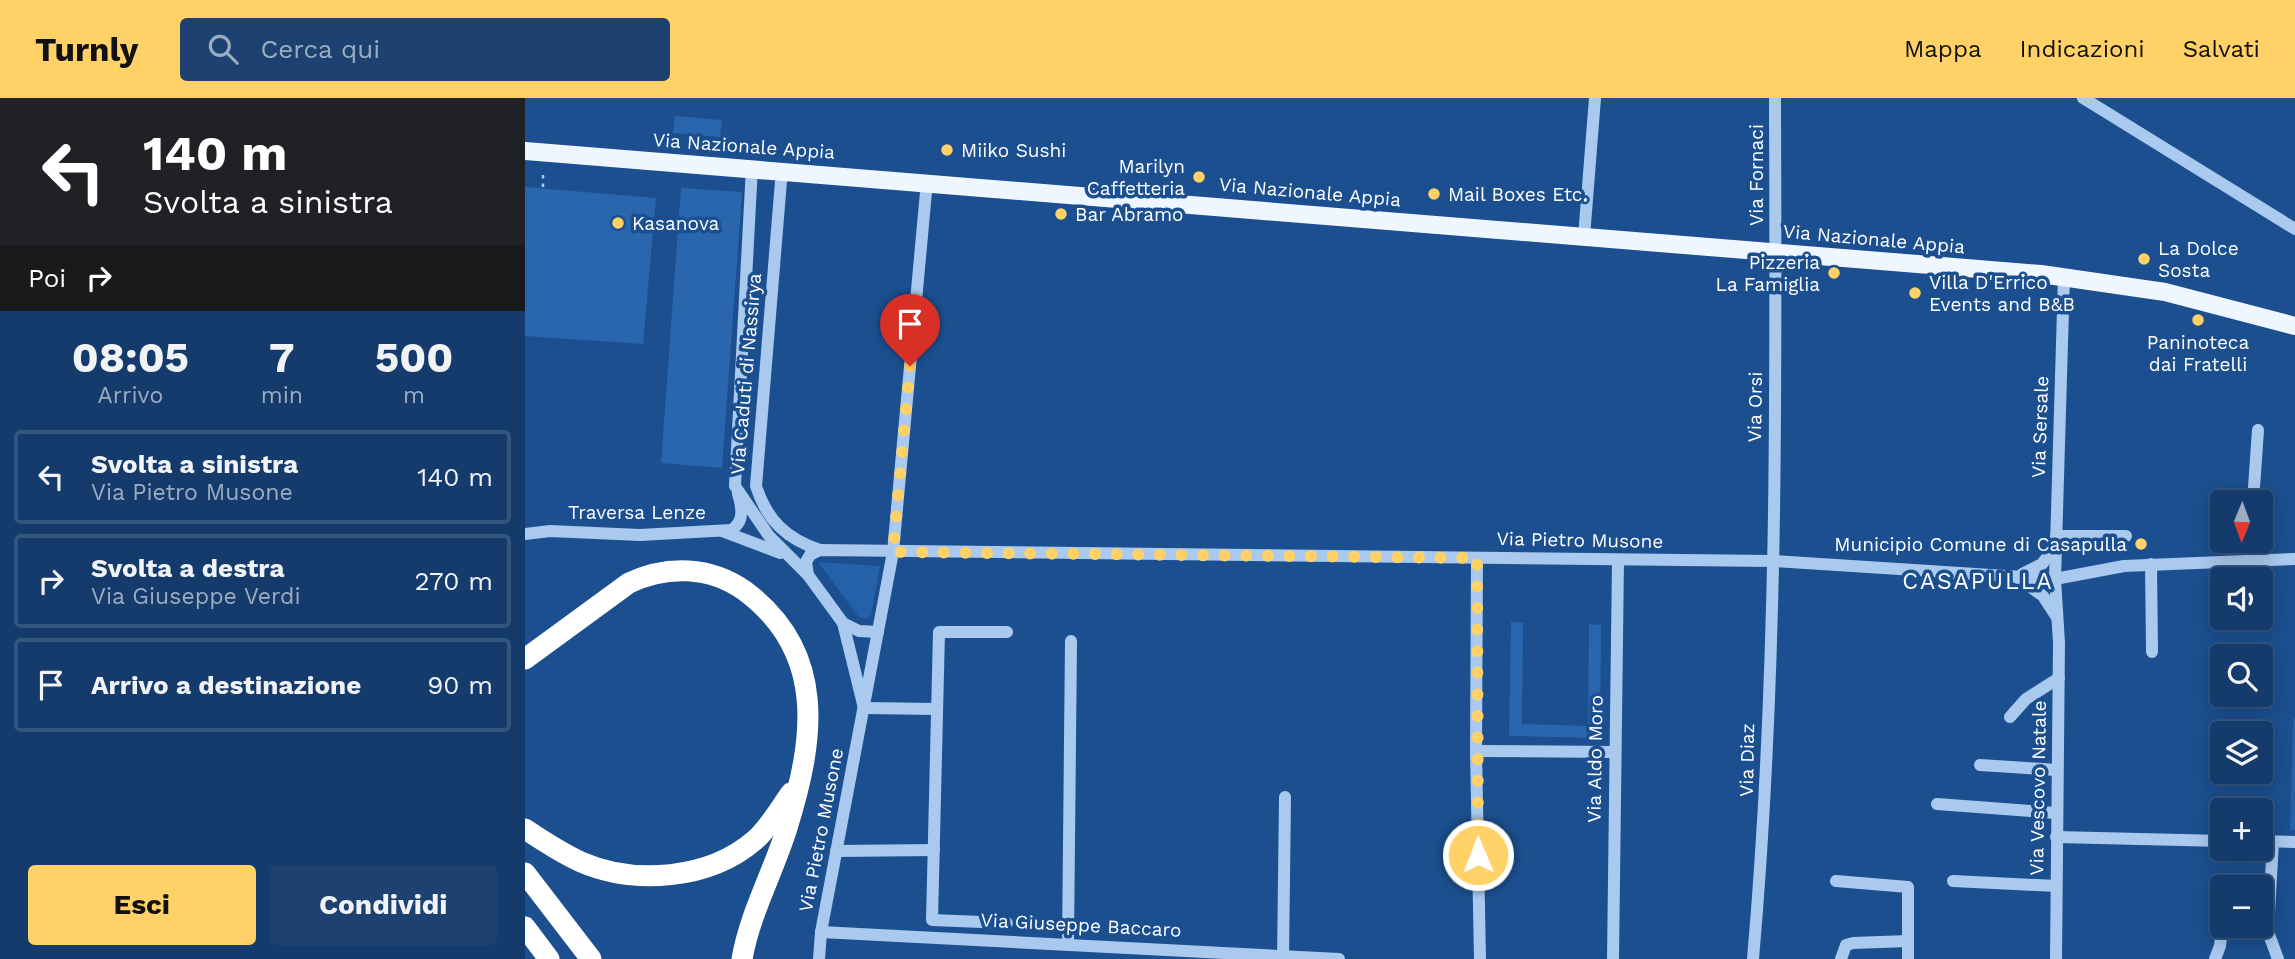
<!DOCTYPE html>
<html lang="it">
<meta charset="utf-8">
<style>
:root{--surface:#143b6b;--page:#1d4271;--text:#f1f3f6;--muted:#9dadc1;--line:#33557e;--accent:#ffd166}
body{margin:0;font-family:"Work Sans",sans-serif;background:var(--page);color:var(--text);height:100vh;display:flex;flex-direction:column;font-size:26px;white-space:nowrap}
*{box-sizing:border-box;margin:0}
p{font-size:23px;color:var(--muted)}
.icon{flex:none;width:38px;height:38px;fill:none;stroke:currentColor;stroke-width:2;stroke-linecap:round;stroke-linejoin:round}
.map{position:relative;flex:1;overflow:hidden}
.sheet{display:flex;flex-direction:column;background:var(--surface);width:525px}
.sheet>*{flex:none}
.top-card{background:#202124;color:#fff;overflow:hidden}
.needle{width:46px;rotate:181deg}
.buttons{position:absolute;left:1685px;top:392px;display:grid;gap:14px}
.buttons a{display:grid;place-items:center;width:63px;height:63px;border-radius:7px;background:var(--surface);box-shadow:0 4px 18px #0003,0 0 0 2px var(--line);font-size:35px}
.pin{position:absolute;display:grid;place-items:center;width:60px;height:60px;color:#fff;margin:-72px -30px;border-radius:50% 50% 50% 0;rotate:-45deg;box-shadow:0 0 7px #0007}
.pin .icon{rotate:45deg}
.me{position:absolute;width:77px;margin:-38px;rotate:359deg;stroke-linejoin:round;filter:drop-shadow(0 0 5px #0008)}
.turn{display:flex;align-items:center;gap:24px;height:147px;padding:0 28px;font-size:32px}
.turn .icon{width:91px;height:91px;stroke-width:2.5}
.turn b{display:block;font-size:49px;line-height:60px}
.then{display:flex;align-items:center;height:66px;padding:0 28px;background:#0003;gap:14px;font-size:26px}
.eta{display:flex;justify-content:space-evenly;align-items:center;height:119px;text-align:center}
.eta b{font-size:42px;font-weight:700;line-height:49px}
.cta{display:flex;gap:14px;margin-top:auto;padding:14px 28px}
.cta a{flex:1;height:80px;border-radius:7px;background:var(--accent);color:#111;font-size:28px;font-weight:700;line-height:80px;text-align:center}
.cta a+a{background:var(--page);color:var(--text)}
ul{padding:0;list-style:none}
li{display:flex;align-items:center;gap:21px;height:94px;margin:0 14px 10px;padding:0 14px;border:4px solid var(--line);border-radius:7px}
li div{flex:1}
li b{display:block;font-size:26px}
li em{font-style:normal}
header{display:flex;align-items:center;gap:42px;box-sizing:border-box;height:98px;padding:0 35px;background:var(--accent);color:#111}
header strong{font-size:33px}
nav{display:flex;gap:38px;margin-inline-start:auto;font-size:24px}
.search{width:490px;height:63px;background:var(--page);display:flex;align-items:center;gap:18px;box-sizing:border-box;padding:0 24px;border-radius:7px;color:var(--muted);font-size:26px}
main{display:flex;flex:1;min-height:0}
.map>svg:first-child{display:block}
</style>
<header>
<strong>Turnly</strong>
<div class="search"><svg class="icon" aria-label="search" viewBox="0 0 24 24"><circle cx="10" cy="10" r="6"/><path d="M15 15l6 6"/></svg>Cerca qui</div>
<nav><a>Mappa</a><a>Indicazioni</a><a>Salvati</a></nav>
</header>
<main>
<section class="sheet">
<div class="top-card">
<div class="turn"><svg class="icon" aria-label="left" viewBox="0 0 24 24"><path d="M17 20v-9H6M10 6l-5 5 5 5"/></svg><div><b>140 m</b>Svolta a sinistra</div></div>
<div class="then">Poi<svg class="icon" aria-label="right" viewBox="0 0 24 24"><path d="M7 20v-9h11M14 6l5 5-5 5"/></svg></div>
</div>
<div class="eta">
<div><b>08:05</b><p>Arrivo</p></div>
<div><b>7</b><p>min</p></div>
<div><b>500</b><p>m</p></div>
</div>
<ul>
<li><svg class="icon" aria-label="left" viewBox="0 0 24 24"><path d="M17 20v-9H6M10 6l-5 5 5 5"/></svg><div><b>Svolta a sinistra</b><p>Via Pietro Musone</p></div><em>140 m</em></li>
<li><svg class="icon" aria-label="right" viewBox="0 0 24 24"><path d="M7 20v-9h11M14 6l5 5-5 5"/></svg><div><b>Svolta a destra</b><p>Via Giuseppe Verdi</p></div><em>270 m</em></li>
<li><svg class="icon" aria-label="arrive" viewBox="0 0 24 24"><path d="M6 21V4h12l-3 4 3 4H6"/></svg><div><b>Arrivo a destinazione</b></div><em>90 m</em></li>
</ul>
<div class="cta"><a>Esci</a><a>Condividi</a></div>
</section>
<div class="map">
<svg width="1770" height="861" viewBox="0 0 1770 861">
<rect width="100%" height="100%" fill="#1b4f8f"/>
<g fill="#2461a8">
<polygon points="293,464 355,468 346,518 340,521 333,518"/>
<polygon points="1768,621 1770,621 1770,732 1765,732"/>
</g>
<g fill="#2a66ad">
<polygon points="150,18 197,22 195,39 148,35"/>
<polygon points="0,89 131,100 118,246 0,238"/>
<polygon points="156,90 217,94 197,370 136,365"/>
<polygon points="986,524 998,525 997,626 1063,628 1064,526 1076,527 1075,640 984,638"/>
</g>
<g fill="none" stroke-linecap="round" stroke-linejoin="round">
<polyline stroke="#a9c9ee" stroke-width="2.5" stroke-dasharray="3.5 5" stroke-linecap="butt" points="18,77 18,91"/>
<g stroke="#a9c9ee" stroke-width="12">
<polyline points="1558,0 1770,131"/>
<polyline points="227,69 210,388 244,438 283,477"/>
<path d="M257,71L231,388C242,423 262,441 295,452"/>
<polyline points="1059,139 1070,0"/>
<polyline points="1728,404 1733,332"/>
<polyline points="197,433 255,455"/>
<path d="M0,436L25,433L115,437L206,432C220,424 217,409 213,396"/>
<polyline points="1531,438 1601,438"/>
<polyline points="952,460 951,653 955,861"/>
<polyline points="1724,461 1726,443"/>
<polyline points="1626,466 1627,554"/>
<polyline points="1497,476 1517,466 1530,449"/>
<polyline points="1493,480 1518,498 1531,518"/>
<polyline points="318,525 334,533 353,534"/>
<polyline points="482,534 414,534 407,822 482,825"/>
<polyline points="339,610 318,525 283,477 281,464 285,457 295,452 1248,463 1530,481 1599,468 1770,461"/>
<polyline points="339,610 412,611"/>
<polyline points="1485,619 1501,601 1534,580"/>
<polyline points="951,653 1088,654"/>
<polyline points="1455,667 1532,672"/>
<polyline points="1412,706 1531,715"/>
<polyline points="1531,739 1698,743"/>
<polyline points="1736,743 1770,744"/>
<polyline points="311,753 409,752"/>
<polyline points="1311,783 1383,789 1383,861"/>
<polyline points="1428,783 1531,788"/>
<polyline points="1736,820 1744,815 1748,744"/>
<polyline points="1738,820 1753,861"/>
<polyline points="296,834 814,861"/>
<polyline points="543,845 546,543"/>
<polyline points="294,861 296,834 368,454 402,83"/>
<polyline points="758,861 760,699"/>
<polyline points="1088,861 1093,462"/>
<path d="M1228,861C1253,575 1251,287 1250,0"/>
<polyline points="1316,861 1321,847 1328,845 1383,843"/>
<polyline points="1531,861 1534,545 1530,481 1539,178"/>
<polyline points="1690,861 1695,848 1698,823"/>
</g>
<polyline stroke="#f0f6ff" stroke-width="18" points="0,53 1516,176 1640,194 1770,228"/>
<g stroke="#fff" stroke-width="21">
<path d="M0,561L104,485C142,467 185,468 220,493C303,555 289,643 262,730C248,775 225,815 217,861"/>
<path d="M0,731C18,743 36,755 56,764C109,787 184,782 230,742C244,730 255,710 266,695"/>
<polyline points="0,775 66,861"/>
<polyline points="0,829 24,861"/>
</g>
</g>
<g fill="none" stroke-linecap="round" stroke-linejoin="round">
<polyline stroke="#ffd166" stroke-width="12" stroke-dasharray="0 21.6" points="385,268 368,454 952,460 953,757"/>
</g>
<g fill="#ffd166" stroke="#1b4f8f" stroke-width="2.5">
<circle cx="422" cy="52" r="7"/>
<circle cx="674" cy="79" r="7"/>
<circle cx="909" cy="96" r="7"/>
<circle cx="536" cy="116" r="7"/>
<circle cx="93" cy="125" r="7"/>
<circle cx="1619" cy="161" r="7"/>
<circle cx="1309" cy="175" r="7"/>
<circle cx="1390" cy="195" r="7"/>
<circle cx="1673" cy="222" r="7"/>
<circle cx="1616" cy="446" r="7"/>
</g>
<g text-anchor="middle" dominant-baseline="central" stroke-width="7" stroke-linejoin="round" paint-order="stroke">
<g font-size="19" fill="#fff" stroke="#1b4f8f">
<text transform="translate(219 48) rotate(4)">Via Nazionale Appia</text>
<text transform="translate(1231 77) rotate(-90)">Via Fornaci</text>
<text transform="translate(785 94) rotate(5)">Via Nazionale Appia</text>
<text transform="translate(1349 141) rotate(5)">Via Nazionale Appia</text>
<text transform="translate(221 276) rotate(-85)">Via Caduti di Nassirya</text>
<text transform="translate(1230 309) rotate(-89)">Via Orsi</text>
<text transform="translate(1515 329) rotate(-88)">Via Sersale</text>
<text x="112" y="414">Traversa Lenze</text>
<text transform="translate(1055 442) rotate(1)">Via Pietro Musone</text>
<text transform="translate(1070 661) rotate(-89)">Via Aldo Moro</text>
<text transform="translate(1222 662) rotate(-89)">Via Diaz</text>
<text transform="translate(1513 690) rotate(-89)">Via Vescovo Natale</text>
<text transform="translate(296 732) rotate(-79)">Via Pietro Musone</text>
<text transform="translate(556 827) rotate(3)">Via Giuseppe Baccaro</text>
</g>
<g font-size="19" fill="#fff" stroke="#1b4f8f" text-anchor="start">
<text x="436" y="52">Miiko Sushi</text>
<text x="660" y="68" text-anchor="end">Marilyn<tspan x="660" dy="22">Caffetteria</tspan></text>
<text x="923" y="96">Mail Boxes Etc.</text>
<text x="550" y="116">Bar Abramo</text>
<text x="107" y="125">Kasanova</text>
<text x="1633" y="150">La Dolce<tspan x="1633" dy="22">Sosta</tspan></text>
<text x="1295" y="164" text-anchor="end">Pizzeria<tspan x="1295" dy="22">La Famiglia</tspan></text>
<text x="1404" y="184">Villa D'Errico<tspan x="1404" dy="22">Events and B&amp;B</tspan></text>
<text x="1673" y="244" text-anchor="middle">Paninoteca<tspan x="1673" dy="22">dai Fratelli</tspan></text>
<text x="1602" y="446" text-anchor="end">Municipio Comune di Casapulla</text>
</g>
<g font-size="23" letter-spacing="2" fill="#fff" stroke="#1b4f8f">
<text x="1453" y="483">CASAPULLA</text>
</g>
</g>
</svg>
<div class="buttons">
<a><svg class="needle" viewBox="-14 -14 28 28"><path d="M0-13l5 13h-10z" fill="#e53935"/><path d="M0 13l5-13h-10z" fill="#9dadc1"/></svg></a>
<a><svg class="icon" aria-label="sound" viewBox="0 0 24 24"><path d="M4 9h4l5-4v14l-5-4H4zM17 9q2 3 0 6"/></svg></a>
<a><svg class="icon" aria-label="search" viewBox="0 0 24 24"><circle cx="10" cy="10" r="6"/><path d="M15 15l6 6"/></svg></a>
<a><svg class="icon" aria-label="layers" viewBox="0 0 24 24"><path d="M12 4l9 5-9 5-9-5zM3 14l9 5 9-5"/></svg></a>
<a>+</a>
<a>−</a>
</div>
<div class="pin" style="left:385px;top:268px;background:#d93025"><svg class="icon" aria-label="arrive" viewBox="0 0 24 24"><path d="M6 21V4h12l-3 4 3 4H6"/></svg></div>
<svg class="me" style="left:953px;top:757px" viewBox="-20 -20 40 40"><circle r="17" fill="#ffd166" stroke="#fff" stroke-width="3"/><path d="M0-11L8 9 0 5-8 9z" fill="#fff"/></svg>
</div>
</main>
